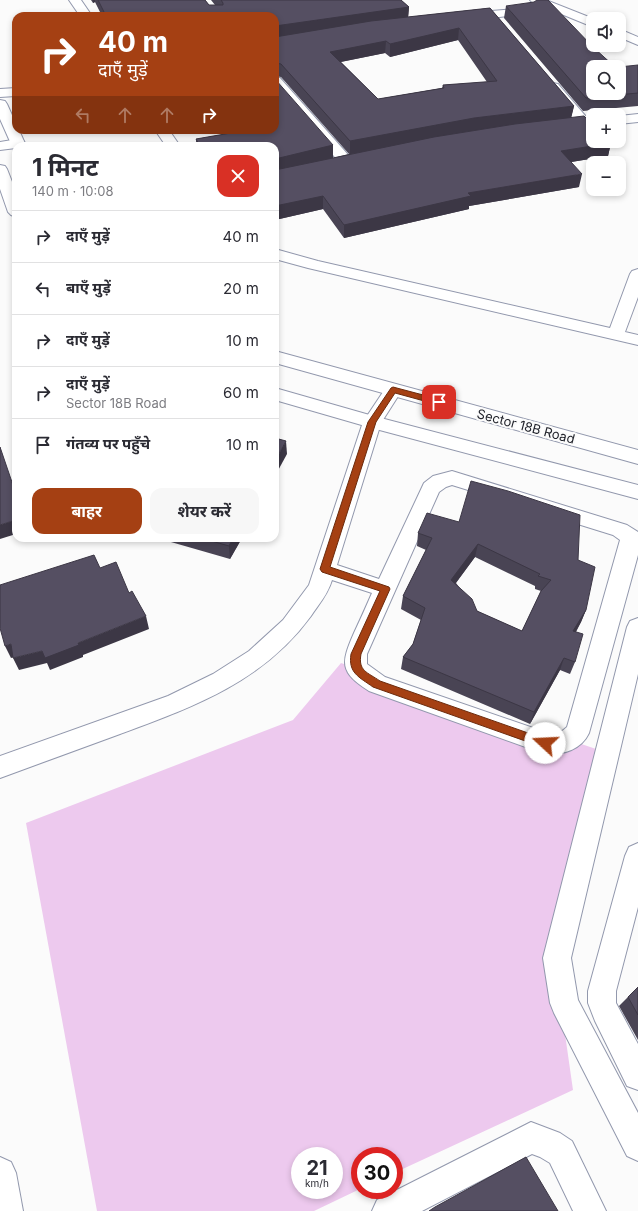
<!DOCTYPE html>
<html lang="hi">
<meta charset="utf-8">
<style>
:root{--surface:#fff;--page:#f7f7f7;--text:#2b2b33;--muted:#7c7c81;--line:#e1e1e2;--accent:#a54013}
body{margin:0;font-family:Inter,"Noto Sans Devanagari",sans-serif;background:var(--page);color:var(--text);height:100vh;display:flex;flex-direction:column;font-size:15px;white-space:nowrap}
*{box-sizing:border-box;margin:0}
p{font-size:13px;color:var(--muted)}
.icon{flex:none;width:22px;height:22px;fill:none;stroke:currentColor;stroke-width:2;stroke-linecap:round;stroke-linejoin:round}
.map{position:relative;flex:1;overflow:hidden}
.side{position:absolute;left:12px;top:142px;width:267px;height:400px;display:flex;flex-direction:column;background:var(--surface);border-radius:12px;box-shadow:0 2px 6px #0003}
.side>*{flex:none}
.hud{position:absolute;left:12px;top:12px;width:267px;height:122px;border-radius:12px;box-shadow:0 2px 6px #0003;background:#a54013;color:#fff;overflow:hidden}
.buttons{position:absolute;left:586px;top:12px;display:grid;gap:8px}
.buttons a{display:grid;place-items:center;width:40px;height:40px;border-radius:8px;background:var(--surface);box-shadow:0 2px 6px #0003;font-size:20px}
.speed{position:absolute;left:291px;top:1147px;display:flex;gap:8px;font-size:20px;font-weight:700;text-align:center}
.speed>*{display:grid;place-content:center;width:52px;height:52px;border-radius:50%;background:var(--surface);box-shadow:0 2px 6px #0003;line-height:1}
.speed small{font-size:10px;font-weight:400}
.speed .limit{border:6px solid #d22;background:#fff;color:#111}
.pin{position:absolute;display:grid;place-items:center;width:34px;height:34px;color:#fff;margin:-17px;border-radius:8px;box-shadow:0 2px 6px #0006}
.me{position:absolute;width:44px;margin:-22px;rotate:290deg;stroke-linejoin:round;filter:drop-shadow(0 0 3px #0008)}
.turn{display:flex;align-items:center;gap:14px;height:84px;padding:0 20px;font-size:18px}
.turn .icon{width:52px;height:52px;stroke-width:2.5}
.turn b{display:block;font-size:28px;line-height:34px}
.lanes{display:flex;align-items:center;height:38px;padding:0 20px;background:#0003;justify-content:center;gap:20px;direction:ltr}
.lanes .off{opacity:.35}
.round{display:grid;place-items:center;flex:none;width:42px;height:42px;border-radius:12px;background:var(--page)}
.overview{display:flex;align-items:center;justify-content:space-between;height:68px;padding:0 20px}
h1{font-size:24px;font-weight:700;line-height:30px}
.primary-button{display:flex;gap:8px;margin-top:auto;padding:8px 20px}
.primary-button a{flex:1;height:46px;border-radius:12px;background:var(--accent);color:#fff;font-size:16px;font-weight:700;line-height:46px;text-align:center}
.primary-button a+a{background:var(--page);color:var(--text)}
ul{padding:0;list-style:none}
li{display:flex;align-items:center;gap:12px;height:52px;padding:0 20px;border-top:1px solid var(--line)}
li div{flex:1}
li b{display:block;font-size:15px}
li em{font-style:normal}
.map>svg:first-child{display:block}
</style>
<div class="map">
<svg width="638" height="1211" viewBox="0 0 638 1211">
<rect width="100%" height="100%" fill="#fbfbfb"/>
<path fill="#edc9ee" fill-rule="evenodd" d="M341,663L602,751L554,957L573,1090L394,1173V1156H360V1189L314,1211H97L26,823L293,720ZM300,1156H334V1190H300Z"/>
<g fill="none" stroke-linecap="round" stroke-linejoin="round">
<defs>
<g id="minor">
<polygon points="69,0 81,0 92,16 80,16"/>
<polygon points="530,0 546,0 594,19 593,27 532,2"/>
<polygon points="528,8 532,9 534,11 532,13 466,21 462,19 460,17 462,15 466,13"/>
<polygon points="619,29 638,37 638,45 619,37"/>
<polygon points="275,77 280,78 350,157 352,160 350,163 345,164 340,163 275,89"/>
<polygon points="553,83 558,84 588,119 590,122 588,125 578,125 548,90 547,87 548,84"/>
<polygon points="16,88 16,96 0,97 0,89"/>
<polygon points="638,114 638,122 619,124 619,116"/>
<polygon points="155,130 169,130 180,146 166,146"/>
<polygon points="18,139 23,140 25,143 23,146 16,146 16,148 0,150 0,142"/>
<polygon points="275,249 318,261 610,328 630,274 632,271 638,269 638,297 625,332 638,335 638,345 308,268 275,259"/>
<path d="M393,384L399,386L402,390L381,423L337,565L379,579L424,483L433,476L452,471L627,525L638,532V555L589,733C581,750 563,755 545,754L369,691C339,672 341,663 354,633C360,620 366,607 372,593L332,580C328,594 319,604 311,616C263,682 193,707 120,734C80,749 40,763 0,778V756L168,696L213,674L249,651L283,620L309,585L363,422L387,386ZM452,485L613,535L620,540L567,727L561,732H545L385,677L367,664V654L439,492L446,487Z"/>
<polygon points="638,618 638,674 571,958 578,1000 638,1113 638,1161 627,1156 554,1013 550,1003 543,958 627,627 630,621"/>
<polygon points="638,843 638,907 616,991 616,1003 638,1044 638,1090 627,1086 595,1021 588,1003 588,991 625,856 629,847"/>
<polygon points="531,1122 560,1133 572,1141 606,1211 573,1211 550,1163 540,1157 532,1154 422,1211 372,1211 377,1200"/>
<polygon points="0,1157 11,1162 16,1173 23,1211 0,1211"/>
</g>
<g id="tertiary">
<polygon points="0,100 5,101 7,104 16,124 16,130 19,130 26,146 16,146 16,149 12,146 0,119"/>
<polygon points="0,165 5,166 7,169 16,192 16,217 11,215 8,212 0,189"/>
<polygon points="275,351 638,450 638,464 275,363"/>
<polygon points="275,388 373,416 638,485 638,499 372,428 275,400"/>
</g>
</defs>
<use href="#minor" stroke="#9298ad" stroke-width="2"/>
<use href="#tertiary" stroke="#9298ad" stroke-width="2"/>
<use href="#minor" fill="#fff" fill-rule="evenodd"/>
<use href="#tertiary" fill="#fff" fill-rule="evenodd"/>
</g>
<g fill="#494454" fill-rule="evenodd">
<path d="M91,0H205L209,5H215L211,0H401L409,7L408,17L490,8L574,106L571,117L611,143L608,156L571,162L579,187L469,206V209L344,238L323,209L275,220V146H196V139L243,131V130H275L333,145V158L349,154L281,77L275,76V16H102L95,2L93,3ZM458,40L487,82L443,85L442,88L378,99L341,62L385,53L390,57Z"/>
<polygon points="506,6 593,93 638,65 638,106 583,111 504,18"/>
<path d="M418,533L578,560L586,610L581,622L576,632L575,662L570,674L560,670L530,724L401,669L403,657L413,644L421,620L401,609L403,596L426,550L417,546ZM475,557L535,586V589L541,591L522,631L477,611L456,583Z"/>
<polygon points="157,538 242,538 230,559"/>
<polygon points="638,987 638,1040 619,1006"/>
</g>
<g fill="#3c3745">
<polygon points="93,0 95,0 95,2 93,3"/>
<polygon points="409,7 408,19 275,38 275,26"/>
<polygon points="459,28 458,40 390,57 390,44"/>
<polygon points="386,41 385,53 330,64 330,52"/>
<polygon points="574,106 571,119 350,154 350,141 474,118"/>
<polygon points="611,143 608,156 559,164 561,151"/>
<polygon points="333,145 333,158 275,172 275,159"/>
<polygon points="582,174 579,187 469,206 469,209 344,238 344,225 468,193"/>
<polygon points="323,196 323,209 275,220 275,206"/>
<polygon points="286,441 287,454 275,476 275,461"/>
<polygon points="16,520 16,534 0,539 0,525"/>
<polygon points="233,538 242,538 230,559 229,546"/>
<polygon points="478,544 475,557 449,592 451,580"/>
<polygon points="586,610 581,622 569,643 573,631"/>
<polygon points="146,616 149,629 83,655 83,657 50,670 47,663 19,670 13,658 42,651 78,643"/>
<polygon points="11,644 17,656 11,658 5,646"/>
<polygon points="564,658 560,670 530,724 534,712"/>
</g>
<g fill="#554f62" stroke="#3c3745" fill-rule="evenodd">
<polygon points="98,0 205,0 209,5 223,5 223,3 221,0 401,0 409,7 275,26 275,16 106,16"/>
<polygon points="537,0 548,0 593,47 615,67 593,67 593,93 619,93 619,67 638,65 638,93 586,98 506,6 534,2"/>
<path d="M490,8L574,106L474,118L350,141L281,64L275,63V37L371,21ZM459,28L497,81L443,85L444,88L378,99L330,52L386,41L390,44Z"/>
<polygon points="275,79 333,145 275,159 275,146 200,146 196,139 248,130 275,130"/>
<polygon points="584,116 593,125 593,141 609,141 611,143 561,151 582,174 468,193 471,196 344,225 323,196 275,206 275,170 434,137 515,124"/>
<polygon points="275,438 286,441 275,461"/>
<polygon points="0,447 16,494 16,520 0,525"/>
<path d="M471,481L508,491L580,515L578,560L595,567L586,610L573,631L583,634L575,662L564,658L534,712L403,657L413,644L425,608L403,596L432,538L418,533L427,513L459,522ZM478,544L540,574L538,576L551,580L541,591L522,631L477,611L472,599L451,580Z"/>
<polygon points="201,538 233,538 229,546"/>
<polygon points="94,555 100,568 116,562 129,593 132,591 146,616 78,643 79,645 45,658 42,651 13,658 11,644 5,646 0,628 0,585"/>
<polygon points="638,987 638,1015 628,997"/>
<polygon points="526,1157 558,1211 429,1211 435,1207"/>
</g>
<path fill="#a54013" stroke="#6b2a0c" d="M393,387L442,400L443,402L439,405L395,393L376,422L330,567L389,587L390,589L361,654C358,671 367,672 380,681L548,740L550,743L548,746L545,748L373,687C359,677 348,673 351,654L380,591L322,572L320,569L368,422L391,388Z"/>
<g text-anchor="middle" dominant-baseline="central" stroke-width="4" stroke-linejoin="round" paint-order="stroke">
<g font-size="13" fill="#22242c" stroke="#fbfbfb">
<text transform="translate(526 426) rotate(15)">Sector 18B Road</text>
</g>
</g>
</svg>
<div class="buttons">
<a><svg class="icon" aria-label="sound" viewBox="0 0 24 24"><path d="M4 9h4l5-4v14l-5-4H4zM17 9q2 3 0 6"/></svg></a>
<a><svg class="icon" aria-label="search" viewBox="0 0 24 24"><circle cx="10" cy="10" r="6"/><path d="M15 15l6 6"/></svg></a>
<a>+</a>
<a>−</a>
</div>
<div class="speed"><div>21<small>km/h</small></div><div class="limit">30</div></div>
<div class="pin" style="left:439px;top:402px;background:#d93025"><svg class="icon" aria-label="arrive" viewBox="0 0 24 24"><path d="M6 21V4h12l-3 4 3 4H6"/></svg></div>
<svg class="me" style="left:545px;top:743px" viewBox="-20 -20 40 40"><circle r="19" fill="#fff"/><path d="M0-13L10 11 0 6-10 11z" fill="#a54013"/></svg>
<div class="hud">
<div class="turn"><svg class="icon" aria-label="right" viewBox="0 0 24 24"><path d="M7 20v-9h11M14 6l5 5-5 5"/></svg><div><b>40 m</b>दाएँ मुड़ें</div></div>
<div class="lanes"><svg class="icon off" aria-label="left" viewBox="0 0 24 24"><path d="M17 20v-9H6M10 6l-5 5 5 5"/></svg><svg class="icon off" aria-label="ahead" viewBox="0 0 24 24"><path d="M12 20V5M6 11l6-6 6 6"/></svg><svg class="icon off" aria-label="ahead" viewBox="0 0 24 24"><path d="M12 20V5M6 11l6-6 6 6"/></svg><svg class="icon" aria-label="right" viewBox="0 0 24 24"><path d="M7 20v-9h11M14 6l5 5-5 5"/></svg></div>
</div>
<section class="side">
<div class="overview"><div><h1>1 मिनट</h1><p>140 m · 10:08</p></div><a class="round" style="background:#d93025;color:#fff"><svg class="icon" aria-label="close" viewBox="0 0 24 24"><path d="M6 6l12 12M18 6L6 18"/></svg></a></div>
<ul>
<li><svg class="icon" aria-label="right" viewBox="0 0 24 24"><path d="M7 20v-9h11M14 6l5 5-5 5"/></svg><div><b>दाएँ मुड़ें</b></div><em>40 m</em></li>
<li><svg class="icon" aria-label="left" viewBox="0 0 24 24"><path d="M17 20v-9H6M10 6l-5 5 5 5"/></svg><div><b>बाएँ मुड़ें</b></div><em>20 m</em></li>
<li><svg class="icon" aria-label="right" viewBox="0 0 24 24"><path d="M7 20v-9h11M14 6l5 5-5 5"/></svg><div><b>दाएँ मुड़ें</b></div><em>10 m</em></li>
<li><svg class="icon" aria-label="right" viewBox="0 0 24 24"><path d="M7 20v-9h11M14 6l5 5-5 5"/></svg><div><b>दाएँ मुड़ें</b><p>Sector 18B Road</p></div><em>60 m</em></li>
<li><svg class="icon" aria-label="arrive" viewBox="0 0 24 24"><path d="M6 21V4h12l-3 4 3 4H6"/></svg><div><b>गंतव्य पर पहुँचे</b></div><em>10 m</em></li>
</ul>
<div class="primary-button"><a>बाहर</a><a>शेयर करें</a></div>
</section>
</div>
